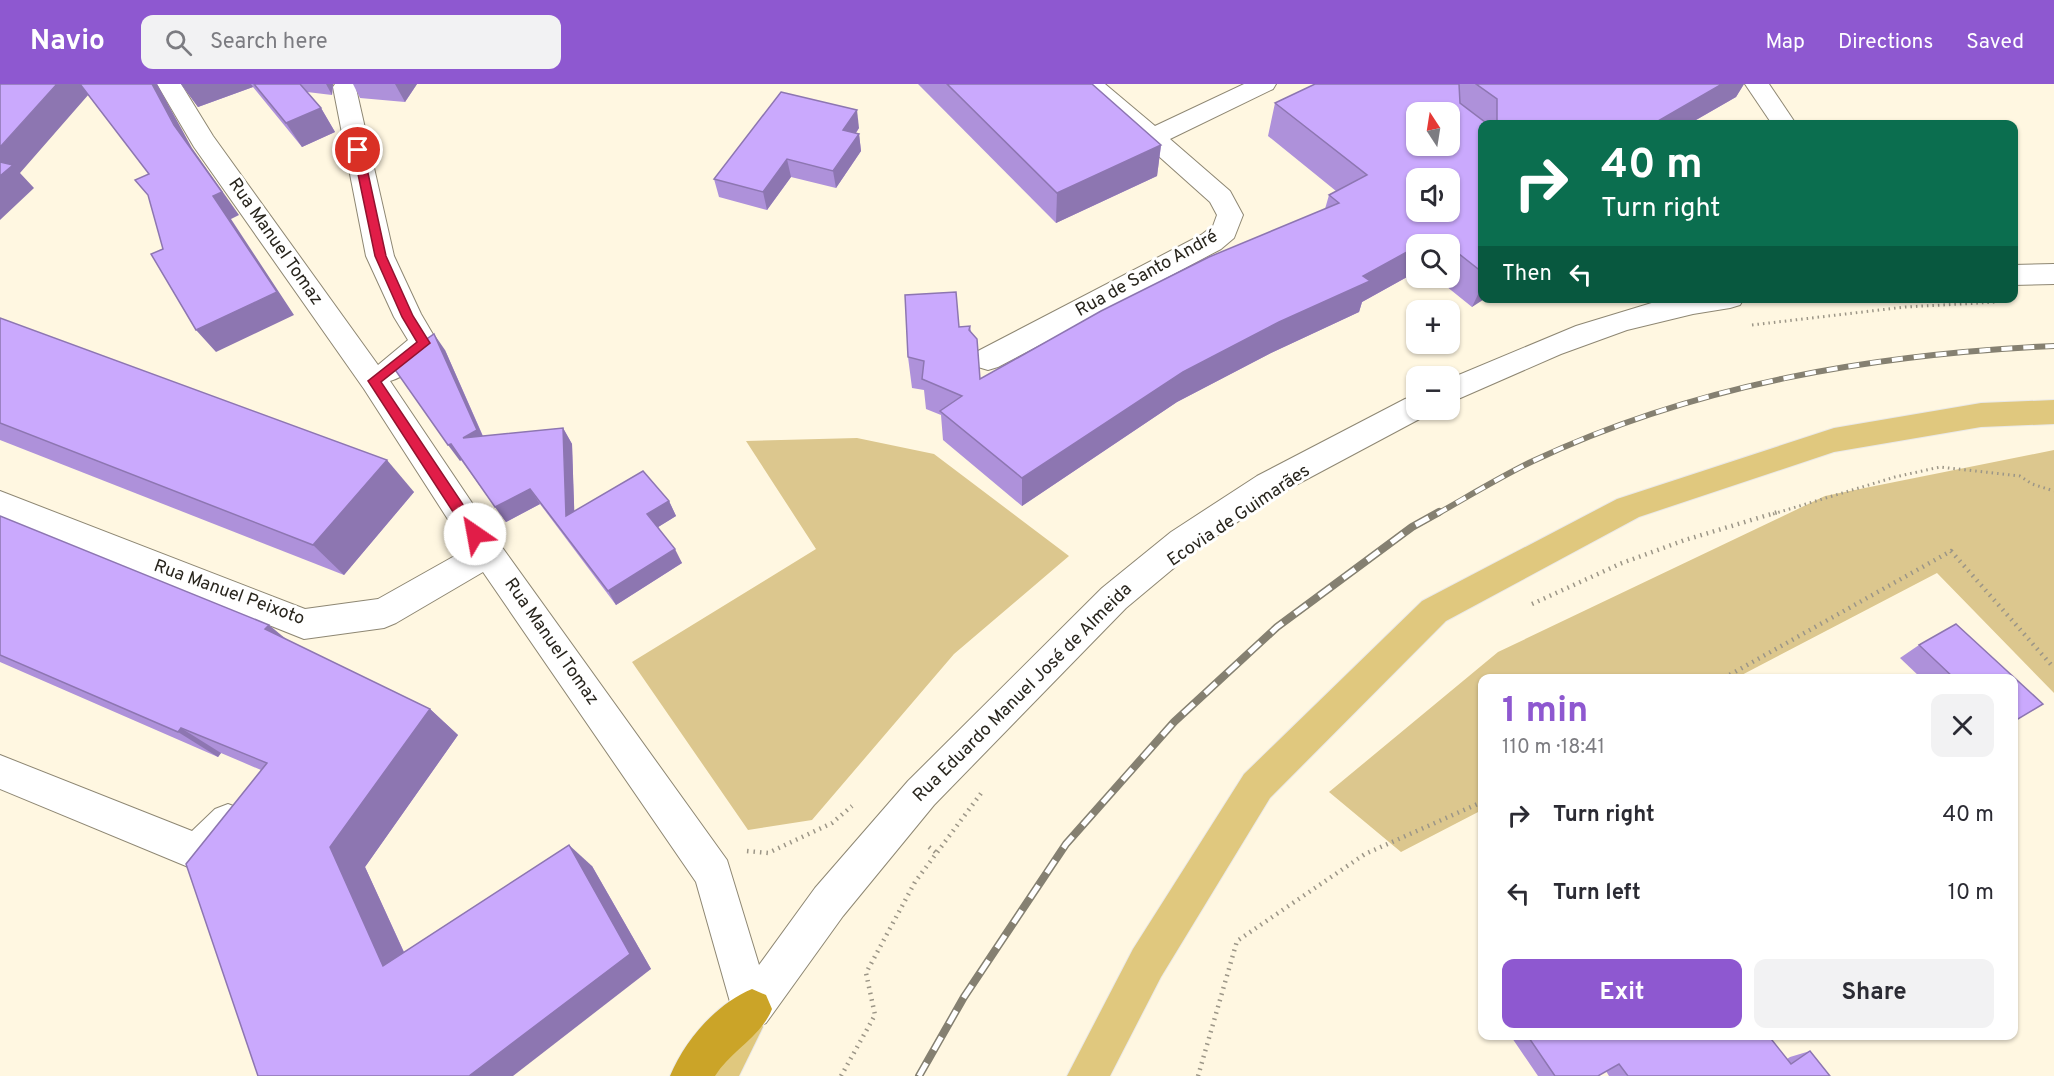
<!DOCTYPE html>
<meta charset="utf-8">
<style>
:root{--surface:#fff;--page:#f2f2f3;--text:#2b2b33;--muted:#7c7c81;--accent:#8e58d0}
body{margin:0;font-family:Overpass,sans-serif;background:var(--page);color:var(--text);height:100vh;display:flex;flex-direction:column;font-size:22px;white-space:nowrap}
*{box-sizing:border-box;margin:0}
p{font-size:20px;color:var(--muted)}
.icon{flex:none;width:33px;height:33px;fill:none;stroke:currentColor;stroke-width:2;stroke-linecap:round;stroke-linejoin:round}
.map{position:relative;flex:1;overflow:hidden}
.drawer{position:absolute;left:1478px;top:590px;width:540px;height:366px;display:flex;flex-direction:column;background:var(--surface);border-radius:12px;box-shadow:0 2px 4px #0004}
.drawer>*{flex:none}
.banner{position:absolute;left:1478px;top:36px;width:540px;height:183px;border-radius:12px;box-shadow:0 2px 4px #0004;background:#0b6e4f;color:#fff;overflow:hidden}
.needle{width:39px;rotate:348deg}
.tools{position:absolute;left:1406px;top:18px;display:grid;gap:12px}
.tools a{display:grid;place-items:center;width:54px;height:54px;border-radius:12px;background:var(--surface);box-shadow:0 2px 4px #0004;font-size:30px}
.pin{position:absolute;display:grid;place-items:center;width:51px;height:51px;color:#fff;margin:-26px;border:3px solid #fff;border-radius:50%;box-shadow:0 2px 6px #0007}
.me{position:absolute;width:66px;margin:-33px;rotate:327deg;stroke-linejoin:round;filter:drop-shadow(0 0 4px #0008)}
.turn{display:flex;align-items:center;gap:21px;height:126px;padding:0 24px;font-size:27px}
.turn .icon{width:78px;height:78px;stroke-width:2.5}
.turn b{display:block;font-size:42px;line-height:51px}
.then{display:flex;align-items:center;height:57px;padding:0 24px;background:#0003;gap:12px;font-size:22px}
.round{display:grid;place-items:center;flex:none;width:63px;height:63px;border-radius:12px;background:var(--page)}
.summary{display:flex;align-items:center;justify-content:space-between;height:102px;padding:0 24px}
h1{font-size:36px;font-weight:700;line-height:45px;color:var(--accent)}
.button{display:flex;gap:12px;margin-top:auto;padding:12px 24px}
.button a{flex:1;height:69px;border-radius:12px;background:var(--accent);color:#fff;font-size:24px;font-weight:700;line-height:69px;text-align:center}
.button a+a{background:var(--page);color:var(--text)}
ul{padding:0;list-style:none}
li{display:flex;align-items:center;gap:18px;height:78px;padding:0 24px}
li div{flex:1}
li b{display:block;font-size:22px}
li em{font-style:normal}
header{display:flex;align-items:center;gap:36px;box-sizing:border-box;height:84px;padding:0 30px;background:var(--accent);color:#fff}
header strong{font-size:28px}
nav{display:flex;gap:33px;margin-inline-start:auto;font-size:21px}
.search{width:420px;height:54px;background:var(--page);display:flex;align-items:center;gap:15px;box-sizing:border-box;padding:0 21px;border-radius:12px;color:var(--muted);font-size:22px}
.map>svg:first-child{display:block}
</style>
<header>
<strong>Navio</strong>
<div class="search"><svg class="icon" aria-label="search" viewBox="0 0 24 24"><circle cx="10" cy="10" r="6"/><path d="M15 15l6 6"/></svg>Search here</div>
<nav><a>Map</a><a>Directions</a><a>Saved</a></nav>
</header>
<div class="map">
<svg width="2054" height="992" viewBox="0 0 2054 992">
<rect width="100%" height="100%" fill="#fff7e1"/>
<g fill="#dcc78e">
<polygon points="857,354 934,370 1069,472 954,570 812,736 748,746 632,578 816,465 746,357"/>
<polygon points="2054,366 2054,609 1937,489 1736,594 1482,594 1482,726 1401,768 1329,708 1498,568 1825,412"/>
</g>
<g fill="none" stroke-linecap="round" stroke-linejoin="round">
<defs>
<g id="minor">
<path d="M157,0H181L213,52L378,281L408,256L394,233L366,172L333,3L335,0H355L394,172L421,230L438,259C430,275 407,292 390,297L499,459L727,776L759,881L815,804L908,697L1102,504L1171,448L1257,392L1405,315L1416,311V326H1430L1427,331L1279,410L1193,468L1126,524L934,721L843,832L766,939L752,945L738,939L732,925L696,798L483,488L396,539L384,544L304,555L0,434V407L305,525L378,515L467,465L364,305L194,63Z"/>
<polygon points="1078,0 1105,0 1155,42 1244,0 1276,0 1273,5 1170,55 1230,107 1243,131 1234,154 1221,165 998,283 988,286 978,283 973,275 978,267 1201,151 1213,142 1217,131 1210,118"/>
<polygon points="1745,0 1769,0 1796,40 1772,40"/>
<polygon points="2054,180 2054,200 2013,201 2013,181"/>
<polygon points="1668,214 1744,214 1740,221 1730,224 1693,230 1627,246 1561,270 1449,319 1449,295 1576,242"/>
<path d="M0,671L192,747L215,725L228,720L241,725L247,738C238,759 219,778 198,787L0,705Z"/>
</g>
<g id="major">
<polygon points="2054,316 2054,340 1981,343 1834,368 1639,433 1446,537 1270,714 1161,893 1110,992 1067,992 1133,865 1244,690 1422,517 1617,415 1834,344 1981,319"/>
<polygon points="743,923 757,929 763,943 739,992 696,992 729,929"/>
</g>
<path id="highway" d="M752,905L766,911L772,925C761,953 731,966 715,992H670C685,956 716,920 752,905Z"/>
</defs>
<use href="#minor" stroke="#8e8773" stroke-width="2"/>
<use href="#major" stroke="#eae9e8" stroke-width="2"/>
<use href="#highway" stroke="#eae9e8" stroke-width="2"/>
<g stroke="#9c9687" stroke-width="3" stroke-dasharray="1.5 4" stroke-linecap="butt">
<polyline points="1752,241 1905,223 1998,218"/>
<polyline points="1773,430 1895,393 1940,383 2020,392 2032,400 2054,407"/>
</g>
<g stroke="#9c9687" stroke-width="4.5" stroke-dasharray="1.5 5" stroke-linecap="butt">
<polyline points="1532,520 1622,479 1685,456 1778,428"/>
<polyline points="1724,594 1951,467 2054,584"/>
<polyline points="929,763 938,770"/>
<polyline points="747,767 768,769 832,739 852,722"/>
<polyline points="841,992 875,931 866,889 915,798 982,708"/>
<polyline points="1198,992 1237,857 1365,770 1482,718"/>
</g>
<use href="#minor" fill="#fff" fill-rule="evenodd"/>
<use href="#major" fill="#e0c87e" fill-rule="evenodd"/>
<use href="#highway" fill="#cba428" fill-rule="evenodd"/>
<defs>
<path id="rail-far1" d="M1437,430C1469,412 1500,393 1533,377C1696,300 1875,270 2054,262"/>
<polyline id="rail" points="919,992 964,913 1066,760 1174,638 1277,543 1412,443 1439,428"/>
</defs>
<use href="#rail-far1" stroke="#858071" stroke-width="6"/>
<use href="#rail" stroke="#858071" stroke-width="8"/>
<use href="#rail-far1" stroke="#fff" stroke-width="4" stroke-dasharray="11" stroke-linecap="butt"/>
<use href="#rail" stroke="#fff" stroke-width="5" stroke-dasharray="15" stroke-linecap="butt"/>
</g>
<g fill="#ae91da">
<polygon points="181,0 333,0 332,11 307,8 321,24 335,48 302,63 253,3 198,23"/>
<polygon points="353,0 417,0 405,18 360,14"/>
<polygon points="918,0 1092,0 1161,61 1157,92 1056,139"/>
<polygon points="1315,0 1744,0 1736,13 1689,40 1482,40 1482,214 1472,223 1436,194 1449,194 1449,160 1416,160 1416,188 1362,218 1359,228 1271,269 1177,318 1022,422 943,356 941,331 926,325 924,306 912,304 908,273 959,243 970,242 980,295 1325,125 1329,111 1336,107 1268,52 1275,19"/>
<polygon points="859,44 856,49 859,50 861,67 836,104 791,93 767,126 719,113 714,95"/>
<polygon points="0,234 414,408 344,491 0,356"/>
<polygon points="445,266 483,352 563,344 572,360 574,427 669,417 676,432 658,443 682,479 616,521 540,420 506,438 461,376 460,377"/>
<polygon points="0,432 287,556 430,625 458,651 365,783 404,868 592,782 651,885 258,992 261,686 221,669 218,673 0,578"/>
<polygon points="1919,561 2013,594 1921,594 1900,574"/>
<polygon points="1510,951 1768,951 1787,975 1790,973 1810,967 1830,992 1609,992 1606,987 1598,992 1538,992"/>
</g>
<g fill="#8d76b1">
<polygon points="57,0 81,0 89,10 20,89 34,104 0,136 0,63"/>
<polygon points="152,0 157,0 192,64 239,131 231,135 294,231 216,268 196,246 213,112"/>
<polygon points="181,0 251,0 253,3 198,23"/>
<polygon points="326,0 333,0 332,11"/>
<polygon points="395,0 417,0 405,18"/>
<polygon points="1722,0 1744,0 1736,13 1689,40 1653,40"/>
<polygon points="321,24 335,48 302,63 286,39"/>
<polygon points="857,26 859,44 846,63 843,46"/>
<polygon points="859,50 861,67 836,104 833,87"/>
<polygon points="1161,61 1157,92 1056,139 1057,109"/>
<polygon points="787,75 791,93 767,126 763,108"/>
<polygon points="1436,152 1433,160 1420,160"/>
<polygon points="1416,163 1416,188 1362,218 1359,228 1271,269 1177,318 1022,422 1022,394 1183,288 1363,192"/>
<polygon points="1482,202 1482,214 1486,214 1472,223"/>
<polygon points="434,250 445,266 487,362 463,354"/>
<polygon points="563,344 572,360 575,447 566,432"/>
<polygon points="451,360 462,375 460,377 448,361"/>
<polygon points="387,376 414,408 344,491 313,461"/>
<polygon points="530,405 540,420 506,438 495,423"/>
<polygon points="669,417 676,432 655,445 647,430"/>
<polygon points="675,465 682,479 616,521 608,507"/>
<polygon points="269,541 303,569 265,545"/>
<polygon points="430,625 458,651 365,783 417,897 383,882 330,763"/>
<polygon points="181,644 221,669 218,673 178,648"/>
<polygon points="569,761 592,782 651,885 513,992 469,992"/>
</g>
<g fill="#caa9fd" stroke="#8d76b1" stroke-width="1.5" fill-rule="evenodd">
<polygon points="0,0 57,0 0,63"/>
<polygon points="80,0 152,0 174,41 222,108 213,112 277,208 196,246 151,170 163,165 148,111 135,96 149,90"/>
<polygon points="254,0 300,0 321,24 286,39"/>
<polygon points="947,0 1092,0 1161,61 1057,109"/>
<path d="M1315,0H1459L1460,19L1485,38L1497,40V15L1476,0H1722L1653,40H1482V188L1449,162V160H1447L1436,152L1420,160H1416V163L1363,192L1370,197L1279,238L1183,288L1022,394L940,327L962,312L922,295L924,277L908,273L905,211L956,208L959,243L970,242L969,246L977,255L980,295L1101,227L1209,173L1339,119L1329,111L1367,91L1275,19ZM1416,28H1449V62H1416ZM1416,94H1449V128H1416Z"/>
<polygon points="781,8 857,26 843,46 859,50 833,87 787,75 763,108 714,95"/>
<polygon points="0,78 13,81 0,92"/>
<polygon points="0,234 387,376 313,461 0,339"/>
<polygon points="434,250 477,346 463,354 563,344 566,432 643,387 669,417 647,430 675,465 608,507 530,405 495,423 451,360 448,361 391,280"/>
<polygon points="0,432 269,541 265,545 430,625 330,763 383,882 569,761 630,870 469,992 258,992 186,780 267,679 181,644 178,648 0,571"/>
<polygon points="1956,540 2043,620 2013,638 2013,594 1954,594 1919,561"/>
<polygon points="1527,951 1768,951 1791,980 1810,967 1830,992 1628,992 1619,980 1598,992 1555,992"/>
</g>
<polygon fill="#e11d48" stroke="#92132f" stroke-width="1.5" points="358,63 363,66 386,172 413,232 430,259 381,298 480,446 482,450 475,455 470,454 368,297 417,258 402,233 375,172 353,66"/>
<g text-anchor="middle" dominant-baseline="central" stroke-width="6" stroke-linejoin="round" paint-order="stroke">
<g font-size="18" fill="#28251d" stroke="#fff">
<text transform="translate(275 158) rotate(55)">Rua Manuel Tomaz</text>
<text transform="translate(1147 190) rotate(-29)">Rua de Santo André</text>
<text transform="translate(1239 432) rotate(-34)">Ecovia de Guimarães</text>
<text transform="translate(229 509) rotate(20)">Rua Manuel Peixoto</text>
<text transform="translate(551 558) rotate(55)">Rua Manuel Tomaz</text>
<text transform="translate(1023 609) rotate(-45)">Rua Eduardo Manuel José de Almeida</text>
</g>
</g>
</svg>
<div class="tools">
<a><svg class="needle" viewBox="-14 -14 28 28"><path d="M0-13l5 13h-10z" fill="#e53935"/><path d="M0 13l5-13h-10z" fill="#7c7c81"/></svg></a>
<a><svg class="icon" aria-label="sound" viewBox="0 0 24 24"><path d="M4 9h4l5-4v14l-5-4H4zM17 9q2 3 0 6"/></svg></a>
<a><svg class="icon" aria-label="search" viewBox="0 0 24 24"><circle cx="10" cy="10" r="6"/><path d="M15 15l6 6"/></svg></a>
<a>+</a>
<a>−</a>
</div>
<div class="pin" style="left:358px;top:66px;background:#d93025"><svg class="icon" aria-label="arrive" viewBox="0 0 24 24"><path d="M6 21V4h12l-3 4 3 4H6"/></svg></div>
<svg class="me" style="left:475px;top:450px" viewBox="-20 -20 40 40"><circle r="19" fill="#fff"/><path d="M0-13L10 11 0 6-10 11z" fill="#e11d48"/></svg>
<div class="banner">
<div class="turn"><svg class="icon" aria-label="right" viewBox="0 0 24 24"><path d="M7 20v-9h11M14 6l5 5-5 5"/></svg><div><b>40 m</b>Turn right</div></div>
<div class="then">Then<svg class="icon" aria-label="left" viewBox="0 0 24 24"><path d="M17 20v-9H6M10 6l-5 5 5 5"/></svg></div>
</div>
<section class="drawer">
<div class="summary"><div><h1>1 min</h1><p>110 m · 18:41</p></div><a class="round"><svg class="icon" aria-label="close" viewBox="0 0 24 24"><path d="M6 6l12 12M18 6L6 18"/></svg></a></div>
<ul>
<li><svg class="icon" aria-label="right" viewBox="0 0 24 24"><path d="M7 20v-9h11M14 6l5 5-5 5"/></svg><div><b>Turn right</b></div><em>40 m</em></li>
<li><svg class="icon" aria-label="left" viewBox="0 0 24 24"><path d="M17 20v-9H6M10 6l-5 5 5 5"/></svg><div><b>Turn left</b></div><em>10 m</em></li>
</ul>
<div class="button"><a>Exit</a><a>Share</a></div>
</section>
</div>
